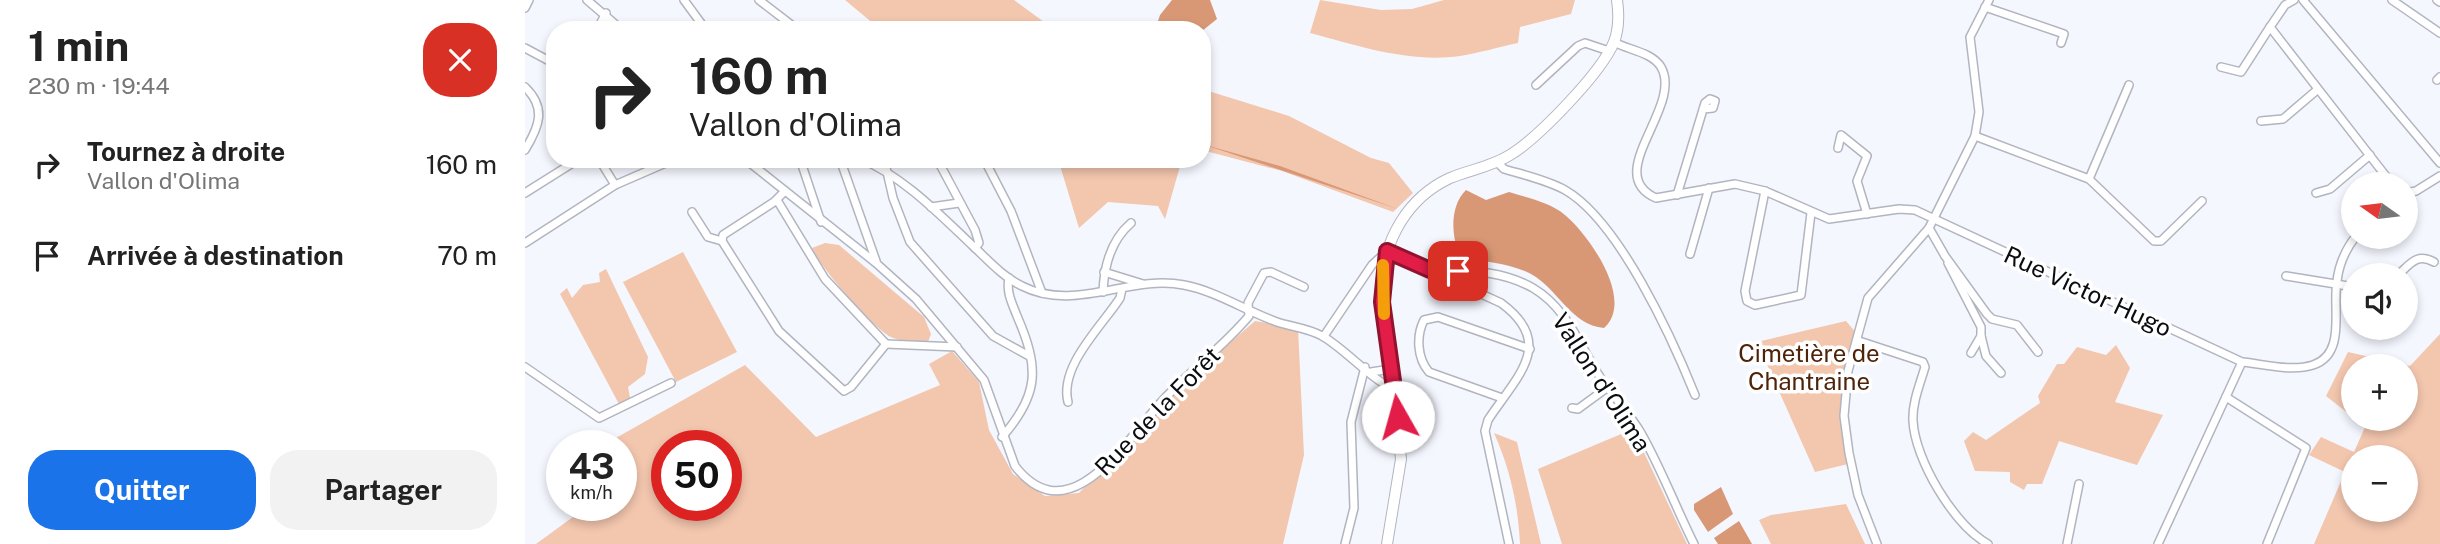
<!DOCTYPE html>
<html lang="fr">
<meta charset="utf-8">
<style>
:root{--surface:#fff;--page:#f2f2f2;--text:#222;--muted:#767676;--accent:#1a73e8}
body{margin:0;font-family:"Public Sans",sans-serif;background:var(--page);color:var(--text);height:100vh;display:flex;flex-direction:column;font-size:26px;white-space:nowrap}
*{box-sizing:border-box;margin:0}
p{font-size:23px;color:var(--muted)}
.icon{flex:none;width:38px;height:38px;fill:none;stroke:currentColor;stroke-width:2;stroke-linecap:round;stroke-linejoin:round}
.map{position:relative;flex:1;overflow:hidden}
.panel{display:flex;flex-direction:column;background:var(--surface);width:525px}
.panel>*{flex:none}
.top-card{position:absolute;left:21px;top:21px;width:665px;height:147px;border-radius:28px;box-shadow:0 4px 10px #0003;background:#fff;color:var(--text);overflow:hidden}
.needle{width:46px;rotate:284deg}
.controls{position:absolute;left:1816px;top:172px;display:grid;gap:14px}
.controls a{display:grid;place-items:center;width:77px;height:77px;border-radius:50%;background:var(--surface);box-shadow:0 4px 10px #0003;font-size:35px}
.speed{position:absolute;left:21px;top:430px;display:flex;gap:14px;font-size:35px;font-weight:700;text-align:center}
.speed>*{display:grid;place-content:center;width:91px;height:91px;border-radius:50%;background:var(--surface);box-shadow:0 4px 10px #0003;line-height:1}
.speed small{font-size:18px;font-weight:400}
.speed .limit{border:10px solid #d22;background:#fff;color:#111}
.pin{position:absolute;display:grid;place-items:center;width:60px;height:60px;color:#fff;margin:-30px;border-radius:14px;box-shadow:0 4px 10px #0006}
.me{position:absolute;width:77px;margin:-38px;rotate:353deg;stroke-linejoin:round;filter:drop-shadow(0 0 5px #0008)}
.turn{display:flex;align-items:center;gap:24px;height:147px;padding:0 28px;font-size:32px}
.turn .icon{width:91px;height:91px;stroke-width:2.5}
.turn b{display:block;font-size:49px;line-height:60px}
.round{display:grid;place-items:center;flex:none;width:74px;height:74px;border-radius:28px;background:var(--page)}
.overview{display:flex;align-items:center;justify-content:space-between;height:119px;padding:0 28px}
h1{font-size:42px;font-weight:700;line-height:52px}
.cta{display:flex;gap:14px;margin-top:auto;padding:14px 28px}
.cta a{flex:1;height:80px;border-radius:28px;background:var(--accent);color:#fff;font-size:28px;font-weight:700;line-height:80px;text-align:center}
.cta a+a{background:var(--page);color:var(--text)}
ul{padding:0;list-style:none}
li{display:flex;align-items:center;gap:21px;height:91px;padding:0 28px}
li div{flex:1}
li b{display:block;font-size:26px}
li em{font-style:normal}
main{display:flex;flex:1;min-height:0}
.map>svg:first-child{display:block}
</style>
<main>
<section class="panel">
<div class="overview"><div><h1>1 min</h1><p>230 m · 19:44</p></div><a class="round" style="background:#d93025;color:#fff"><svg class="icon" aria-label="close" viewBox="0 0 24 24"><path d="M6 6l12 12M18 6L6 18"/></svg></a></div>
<ul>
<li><svg class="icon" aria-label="right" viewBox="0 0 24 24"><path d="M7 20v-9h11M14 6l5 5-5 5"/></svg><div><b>Tournez à droite</b><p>Vallon d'Olima</p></div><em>160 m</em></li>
<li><svg class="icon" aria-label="arrive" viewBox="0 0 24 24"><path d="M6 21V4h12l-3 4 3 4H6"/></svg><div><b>Arrivée à destination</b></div><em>70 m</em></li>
</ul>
<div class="cta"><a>Quitter</a><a>Partager</a></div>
</section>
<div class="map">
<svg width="1915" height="544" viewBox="0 0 1915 544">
<rect width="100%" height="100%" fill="#f5f7ff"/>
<g fill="#f3c6ae" fill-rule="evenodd">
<polygon points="320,0 489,0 530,30 356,30"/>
<path d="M795,0L856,10L887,9L919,0H1050L1046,14L995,27L993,43C974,47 954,53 935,56C884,63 834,46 785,33Z"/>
<polygon points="677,89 764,116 846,158 864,163 888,193 868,212 757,171 677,150"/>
<polygon points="533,159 657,159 640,219 633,206 583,202 554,228"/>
<path d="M300,243L314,245L399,317L406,334L403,342C393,341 375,342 366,337C349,329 294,266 287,248Z"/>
<polygon points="158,252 212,352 151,382 98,282"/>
<polygon points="81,269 123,357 120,374 103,387 105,398 94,404 35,294 42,288 47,298 58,285 75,282 74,273"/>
<path d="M730,321L773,328L779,455L758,544H11L63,506H96V446H82V443L220,365L291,437L415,385L404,364L427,351L454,382L464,430L488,474L520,496L554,493L648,392ZM142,446H201V506H142Z"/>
<path d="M1321,321L1333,335C1314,386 1315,411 1323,464L1290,472L1232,342Z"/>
<path d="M1915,334V544H1789L1820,472L1784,455L1796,437L1829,452L1840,427L1829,418H1881V366H1829V418L1801,396L1823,352L1885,366ZM1829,457H1881V509H1829Z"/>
<polygon points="1591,345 1605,368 1590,402 1638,415 1612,465 1534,441 1517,484 1502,484 1499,490 1485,482 1485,472 1450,471 1439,441 1448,432 1461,440 1515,403 1513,396 1532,364 1539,364 1552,347 1581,355"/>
<polygon points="1108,429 1162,544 1037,544 1013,469"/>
<path d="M969,433L992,442L1016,544H995C993,504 985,469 969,433Z"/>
<polygon points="1321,504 1340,544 1246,544 1234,520 1246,515"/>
</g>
<g fill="#d99875">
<polygon points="647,0 685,0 692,19 677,31 630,30 635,15"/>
<polygon points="677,144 755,166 873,209"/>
<path d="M941,190L961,200L984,192C1002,198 1025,202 1040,215C1065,236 1110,301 1079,328C1046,325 1033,289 1006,274C985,263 959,262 936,257C926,239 924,206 941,190Z"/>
<polygon points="1196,487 1208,514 1183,532 1169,510 1169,504"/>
<polygon points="1214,521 1227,544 1193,544 1189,538"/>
</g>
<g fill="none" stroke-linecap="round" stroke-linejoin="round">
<defs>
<g id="street">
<polyline points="62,0 97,30"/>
<polyline points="159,0 181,30"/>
<polyline points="234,0 273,30"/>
<polyline points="1769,0 1760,5 1745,27 1867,184"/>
<polyline points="1778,0 1915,163"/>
<polyline points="1867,0 1915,33"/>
<polyline points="1912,0 1915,2"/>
<polyline points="1460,7 1539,34 1536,43"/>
<polyline points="0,8 4,0"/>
<polyline points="72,30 81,13"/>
<path d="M1089,42C1103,50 1127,52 1136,67C1159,107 1076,174 1131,198L1210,184L1240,191L1304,219L1374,209L1390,210L1717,362C1738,364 1767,372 1788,365C1822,354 1807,307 1812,281C1814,264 1820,250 1831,236"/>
<polyline points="0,48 30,64"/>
<polyline points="1696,67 1716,72 1745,27"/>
<polyline points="1912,80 1915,77"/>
<polyline points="1011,85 1053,46 1060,43 1084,51"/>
<path d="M0,87C22,108 14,127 0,150"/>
<polyline points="1736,121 1758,119 1792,90"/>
<polyline points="1450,136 1564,179 1629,241 1636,241 1677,201"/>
<polyline points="1313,148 1316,135 1342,156 1332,181 1342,214"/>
<polyline points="74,159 90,185"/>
<path d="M220,159L351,263L391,299L459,380L490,466C545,537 604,436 639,399C666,370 698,347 724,316L723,303L739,273L746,272L779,287"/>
<polyline points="275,159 296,222"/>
<polyline points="315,159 351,261"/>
<path d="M336,159C379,177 415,215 448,246C463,260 478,277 497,286C550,313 605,274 659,285C691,291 721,311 752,322C767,327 783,328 797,336C817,346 853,386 869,388"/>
<polyline points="359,159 368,198 385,242 468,336 504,356"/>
<polyline points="412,159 450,230 454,243 450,248"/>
<polyline points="459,159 486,211 517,293"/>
<path d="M972,162L979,169C999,175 1022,180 1040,190C1094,221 1147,338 1170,395"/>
<polyline points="1564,179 1604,85"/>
<polyline points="1240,191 1220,291 1222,301 1230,305 1276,295 1286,213"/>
<polyline points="0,193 54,159"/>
<polyline points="1791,193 1805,189 1845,155"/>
<polyline points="1881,193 1891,191 1915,176"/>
<polyline points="1152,195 1180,103 1185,99 1190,101 1188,108 1178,109"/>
<polyline points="252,200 300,279 361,344 326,387 319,391 254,331 197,241 198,235 249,202 260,191"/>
<polyline points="406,207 434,203"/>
<polyline points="167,212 183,237 197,241"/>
<polyline points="1404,228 1420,256 1462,314 1467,319 1492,325 1513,352"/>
<polyline points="0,243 90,185 150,159"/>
<polyline points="1165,254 1184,188"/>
<polyline points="1423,263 1456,327 1456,336 1446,353"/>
<path d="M910,270C945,271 976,270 1008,288C1042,308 1055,346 1075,377C1088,396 1104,413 1116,433C1136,468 1151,508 1169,544"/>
<polyline points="579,272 618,284"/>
<path d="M1873,275C1886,263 1892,253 1909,262"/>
<polyline points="1761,276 1829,287"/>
<path d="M578,292C579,266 585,241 606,223"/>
<path d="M799,336L847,265L862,251L976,303C1032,344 991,377 963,420L960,431L984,544"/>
<polyline points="1456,336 1461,356 1476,373"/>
<path d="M1334,341L1398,362L1400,367C1395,384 1387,403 1388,421C1390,460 1429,525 1463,544"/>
<polyline points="361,344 432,347"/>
<polyline points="0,367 74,418 146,383"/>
<polyline points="846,372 866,369"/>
<polyline points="1701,397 1781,448 1742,544"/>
<path d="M977,398L904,372C892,358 891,336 899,320L913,317L1005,349"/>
<path d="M543,402C534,366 577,326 595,298L597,289"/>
<polyline points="1047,408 1053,409 1083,387"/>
<path d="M477,437C515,394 514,367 492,316C487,303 481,292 484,278"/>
<polyline points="820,544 829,508 826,422 840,367"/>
<polyline points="1352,544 1333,495 1324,453 1319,416 1323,371 1343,298 1404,228 1450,136 1454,112 1445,37 1464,0"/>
<polyline points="1542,544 1554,484"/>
<polyline points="1633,544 1717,362"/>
</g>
<path id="secondary" d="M862,544L876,459L856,284C860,239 882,198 925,178C944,170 966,167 985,155C1013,138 1076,73 1089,42C1094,29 1094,14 1092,0"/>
</defs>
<use href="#street" stroke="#b1b5c0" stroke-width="10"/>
<use href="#secondary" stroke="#b1b5c0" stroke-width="12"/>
<use href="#street" stroke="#fff" stroke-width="7"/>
<use href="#secondary" stroke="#fff" stroke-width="10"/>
</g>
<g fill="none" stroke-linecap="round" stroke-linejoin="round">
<defs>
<polyline id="route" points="873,417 857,302 862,251 905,270 933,271"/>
</defs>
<use href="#route" stroke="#92132f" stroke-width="18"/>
<use href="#route" stroke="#e11d48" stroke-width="12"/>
<polyline stroke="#f59e0b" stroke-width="12" points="858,265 859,314"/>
</g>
<g text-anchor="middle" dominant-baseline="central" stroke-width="7" stroke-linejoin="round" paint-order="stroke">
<g font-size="24" fill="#0b0c10" stroke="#fff">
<text transform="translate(1563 291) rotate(25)">Rue Victor Hugo</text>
<text transform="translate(1077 382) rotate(57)">Vallon d'Olima</text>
<text transform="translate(632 411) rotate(-46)">Rue de la Forêt</text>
</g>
<g font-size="24" fill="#4e2309" stroke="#fff">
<text x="1284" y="353">Cimetière de<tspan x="1284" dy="28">Chantraine</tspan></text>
</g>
</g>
</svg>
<div class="controls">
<a><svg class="needle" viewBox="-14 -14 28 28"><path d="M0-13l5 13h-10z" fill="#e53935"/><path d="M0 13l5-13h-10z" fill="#767676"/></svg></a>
<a><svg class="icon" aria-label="sound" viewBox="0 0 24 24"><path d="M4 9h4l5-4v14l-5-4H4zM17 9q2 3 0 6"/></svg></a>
<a>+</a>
<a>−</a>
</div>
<div class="speed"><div>43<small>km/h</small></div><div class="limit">50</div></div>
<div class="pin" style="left:933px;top:271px;background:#d93025"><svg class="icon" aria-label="arrive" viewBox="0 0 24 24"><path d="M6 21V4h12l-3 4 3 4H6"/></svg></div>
<svg class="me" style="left:873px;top:417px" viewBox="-20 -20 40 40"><circle r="19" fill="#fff"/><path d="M0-13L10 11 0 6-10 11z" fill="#e11d48"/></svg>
<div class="top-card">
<div class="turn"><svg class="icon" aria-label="right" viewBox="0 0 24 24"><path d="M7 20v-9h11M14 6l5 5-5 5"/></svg><div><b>160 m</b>Vallon d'Olima</div></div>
</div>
</div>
</main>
